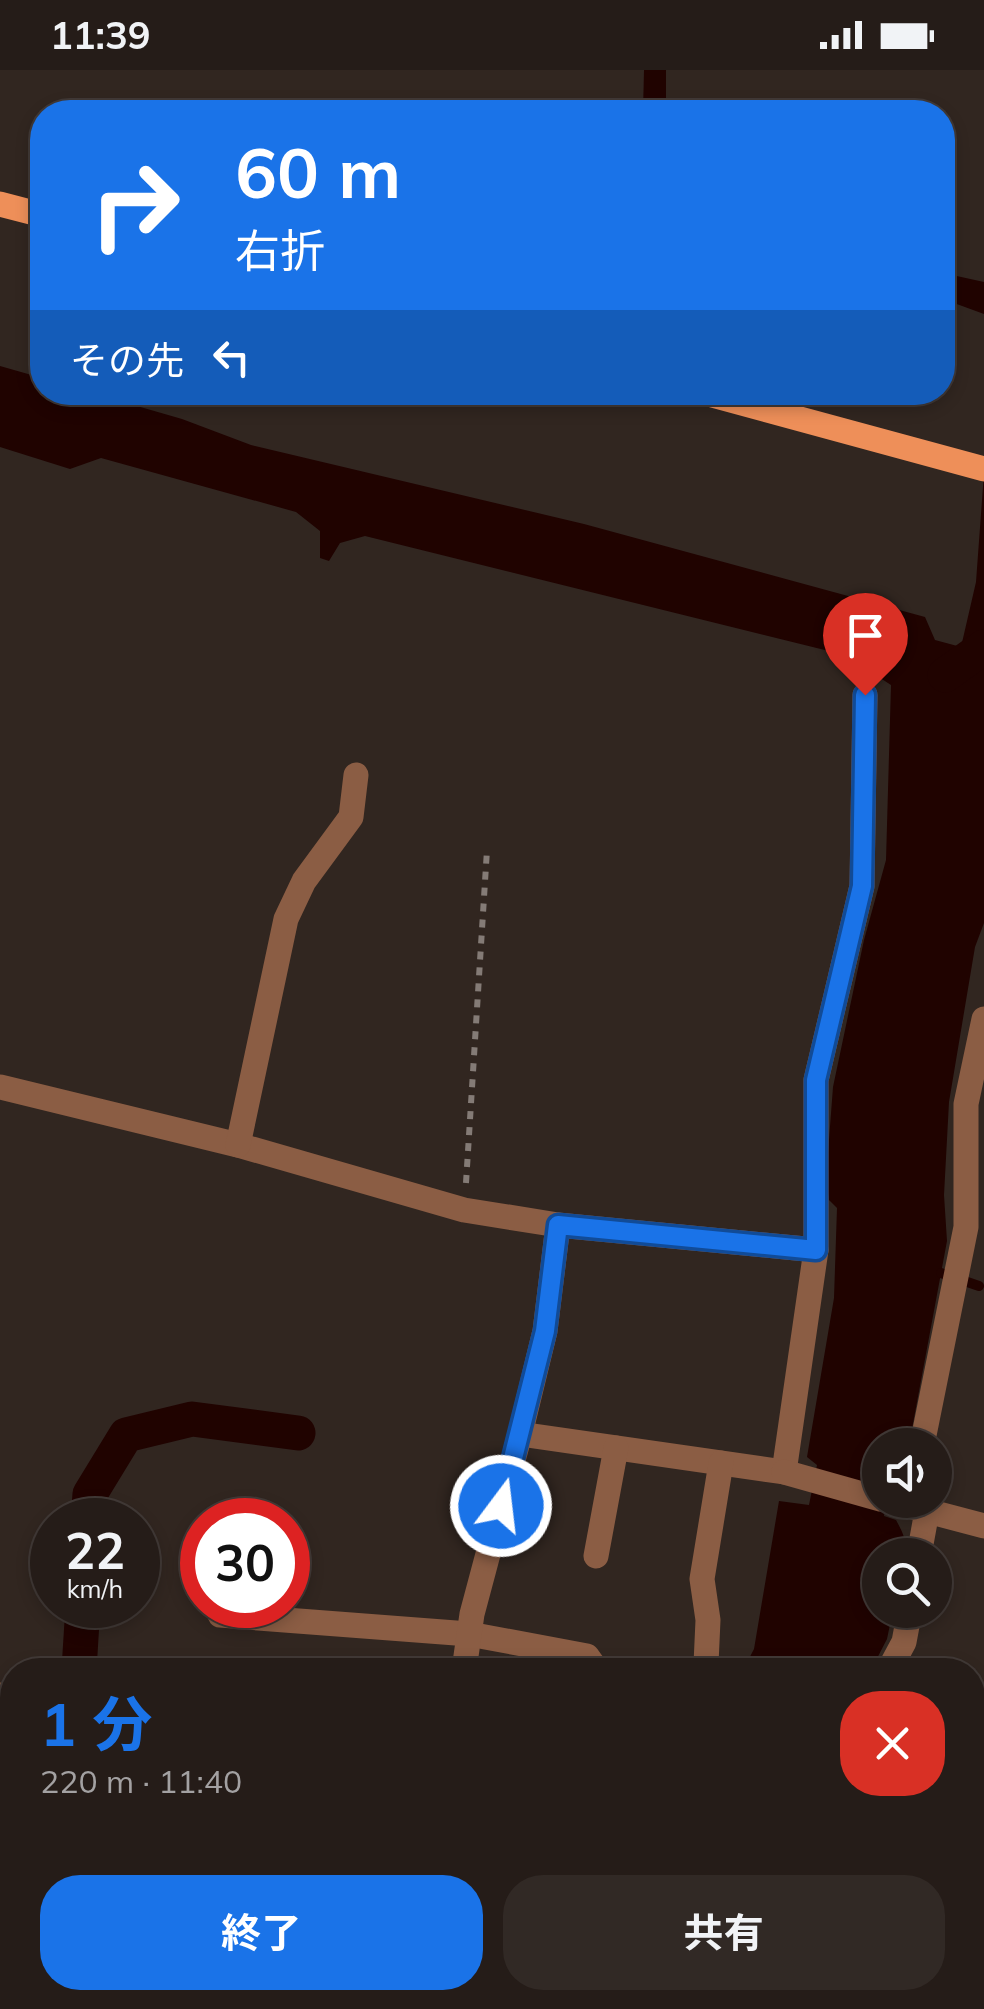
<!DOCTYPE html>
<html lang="ja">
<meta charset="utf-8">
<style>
:root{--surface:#251c18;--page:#312925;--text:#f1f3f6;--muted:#a3a1a2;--line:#423a37;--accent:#1a73e8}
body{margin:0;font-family:Mulish,"Noto Sans JP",sans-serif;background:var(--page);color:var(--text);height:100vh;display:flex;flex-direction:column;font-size:38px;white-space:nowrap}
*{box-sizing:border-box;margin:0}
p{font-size:32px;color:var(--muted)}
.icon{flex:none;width:55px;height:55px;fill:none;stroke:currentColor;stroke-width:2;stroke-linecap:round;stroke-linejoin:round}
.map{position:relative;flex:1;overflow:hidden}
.drawer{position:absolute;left:0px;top:1588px;width:985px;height:352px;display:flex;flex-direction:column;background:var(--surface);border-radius:40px 40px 0 0;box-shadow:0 5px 15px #0003,0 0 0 2px var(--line)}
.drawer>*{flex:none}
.guide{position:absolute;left:30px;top:30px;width:925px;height:305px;border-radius:40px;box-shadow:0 5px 15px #0003,0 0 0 2px var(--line);background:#1a73e8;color:#fff;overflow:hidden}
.tools{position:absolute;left:862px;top:1358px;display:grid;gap:20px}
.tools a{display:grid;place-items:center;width:90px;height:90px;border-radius:50%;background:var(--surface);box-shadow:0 5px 15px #0003,0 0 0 2px var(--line);font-size:50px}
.speed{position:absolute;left:30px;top:1428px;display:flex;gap:20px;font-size:50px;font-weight:700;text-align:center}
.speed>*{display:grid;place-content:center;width:130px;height:130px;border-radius:50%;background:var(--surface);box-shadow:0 5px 15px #0003,0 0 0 2px var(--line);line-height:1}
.speed small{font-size:25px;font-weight:400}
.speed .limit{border:15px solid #d22;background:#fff;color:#111}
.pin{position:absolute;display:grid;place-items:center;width:85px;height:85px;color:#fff;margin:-102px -42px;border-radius:50% 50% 50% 0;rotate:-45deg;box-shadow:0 0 10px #0007}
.pin .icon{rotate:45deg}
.me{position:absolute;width:110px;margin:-55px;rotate:15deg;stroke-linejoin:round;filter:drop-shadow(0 0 8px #0008)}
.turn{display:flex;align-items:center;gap:35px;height:210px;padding:0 40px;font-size:45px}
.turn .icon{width:130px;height:130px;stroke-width:2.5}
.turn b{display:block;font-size:70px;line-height:85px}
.then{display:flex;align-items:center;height:95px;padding:0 40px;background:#0003;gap:20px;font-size:38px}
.round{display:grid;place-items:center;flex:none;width:105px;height:105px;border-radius:40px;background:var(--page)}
.head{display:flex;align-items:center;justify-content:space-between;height:170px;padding:0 40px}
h1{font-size:60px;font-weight:700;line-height:75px;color:var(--accent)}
.button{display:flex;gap:20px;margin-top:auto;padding:20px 40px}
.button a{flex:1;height:115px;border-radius:40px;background:var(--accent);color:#fff;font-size:40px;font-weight:700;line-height:115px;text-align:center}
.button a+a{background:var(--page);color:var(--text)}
.status{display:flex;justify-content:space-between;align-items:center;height:70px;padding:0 50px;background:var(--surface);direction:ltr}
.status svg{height:28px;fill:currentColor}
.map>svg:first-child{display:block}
</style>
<div class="status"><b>11:39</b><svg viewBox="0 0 49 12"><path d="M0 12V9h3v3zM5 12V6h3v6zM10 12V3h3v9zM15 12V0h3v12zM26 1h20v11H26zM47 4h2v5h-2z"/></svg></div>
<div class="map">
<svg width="984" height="1939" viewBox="0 0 984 1939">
<rect width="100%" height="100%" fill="#312620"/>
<g fill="#200300">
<polygon points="644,0 666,0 666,42 643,42"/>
<polygon points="943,203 984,212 984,244 943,229"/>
<path d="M0,296L42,308V322L92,323L182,349L251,375L584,454L925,547L935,570L961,577L976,512L984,403V853L975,877L949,1032L944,1125L947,1171L909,1375H880V1430H886L884,1446L896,1450C902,1461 908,1472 905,1485H880V1540H893L887,1569L871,1600H743L754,1579L779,1431L809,1435L817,1395L807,1387L834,1228L837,1138L829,1130L826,1109L833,1017L864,870L886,790L891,615L845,585L365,466L340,473L329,491L320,488V461L296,442L101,388L70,399L0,377Z"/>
<polygon points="630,1928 741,1928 739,1939 629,1939"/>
</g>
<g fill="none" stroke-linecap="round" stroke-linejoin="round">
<polyline stroke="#200300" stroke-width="10" points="941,1203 979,1216"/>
<g stroke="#200300" stroke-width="35">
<polyline points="945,605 984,577"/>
<polyline points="88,1450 90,1424 126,1365 192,1349 298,1363"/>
<polyline points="79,1600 83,1535"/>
<polyline points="306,1939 309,1928"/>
</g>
<polyline stroke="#847b76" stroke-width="6" stroke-dasharray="8 8" stroke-linecap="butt" points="466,1113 487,780"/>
<g stroke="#8b5d44" stroke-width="25">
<polyline points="0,1017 238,1075 464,1140 558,1155 545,1261 520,1364 784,1402 816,1180 816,1010 862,816 865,625"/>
<polyline points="238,1075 286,849 304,811 351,747 356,705"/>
<polyline points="558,1155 816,1180"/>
<polyline points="922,1375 966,1157 966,1034 984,949"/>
<polyline points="784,1402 880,1429"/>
<polyline points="886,1430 984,1456"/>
<polyline points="919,1485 927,1441"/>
<polyline points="596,1486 616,1378"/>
<polyline points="220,1545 469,1564 587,1586 597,1600"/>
<polyline points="464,1600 472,1544 520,1364"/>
<polyline points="702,1600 706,1594 708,1550 702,1509 721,1393"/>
<polyline points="889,1600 904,1572 910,1540"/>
<polyline points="0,1625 12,1684"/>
<polyline points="972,1794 984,1796"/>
<polyline points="65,1928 67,1939"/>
<polyline points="761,1939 762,1928"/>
</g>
<g stroke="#ee8f59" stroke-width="25">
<polyline points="0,134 42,145"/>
<polyline points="701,322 984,399"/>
</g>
</g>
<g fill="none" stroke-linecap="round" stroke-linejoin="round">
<defs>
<polyline id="route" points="501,1436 545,1261 558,1155 816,1180 816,1010 862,816 865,625"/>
</defs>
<use href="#route" stroke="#114b97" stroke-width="25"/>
<use href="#route" stroke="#1a73e8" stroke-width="18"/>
</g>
</svg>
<div class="tools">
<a><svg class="icon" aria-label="sound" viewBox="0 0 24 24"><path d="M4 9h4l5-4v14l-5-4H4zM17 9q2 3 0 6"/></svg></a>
<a><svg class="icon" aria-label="search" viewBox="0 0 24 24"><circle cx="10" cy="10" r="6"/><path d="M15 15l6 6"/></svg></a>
</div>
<div class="speed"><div>22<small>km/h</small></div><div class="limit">30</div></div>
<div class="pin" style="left:865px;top:625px;background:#d93025"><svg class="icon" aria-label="arrive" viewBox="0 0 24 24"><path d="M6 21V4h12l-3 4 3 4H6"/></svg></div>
<svg class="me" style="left:501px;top:1436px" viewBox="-20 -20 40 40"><circle r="17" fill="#1a73e8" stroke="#fff" stroke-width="3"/><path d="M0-11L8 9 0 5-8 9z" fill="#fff"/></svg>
<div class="guide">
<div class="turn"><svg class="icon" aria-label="right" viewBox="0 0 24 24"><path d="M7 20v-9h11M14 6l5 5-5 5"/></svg><div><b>60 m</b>右折</div></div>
<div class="then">その先<svg class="icon" aria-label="left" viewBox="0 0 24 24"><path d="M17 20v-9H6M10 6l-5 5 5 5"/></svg></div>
</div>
<section class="drawer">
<div class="head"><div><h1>1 分</h1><p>220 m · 11:40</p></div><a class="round" style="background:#d93025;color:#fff"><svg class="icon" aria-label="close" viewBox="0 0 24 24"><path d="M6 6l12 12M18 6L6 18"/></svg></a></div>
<div class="button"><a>終了</a><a>共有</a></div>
</section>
</div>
